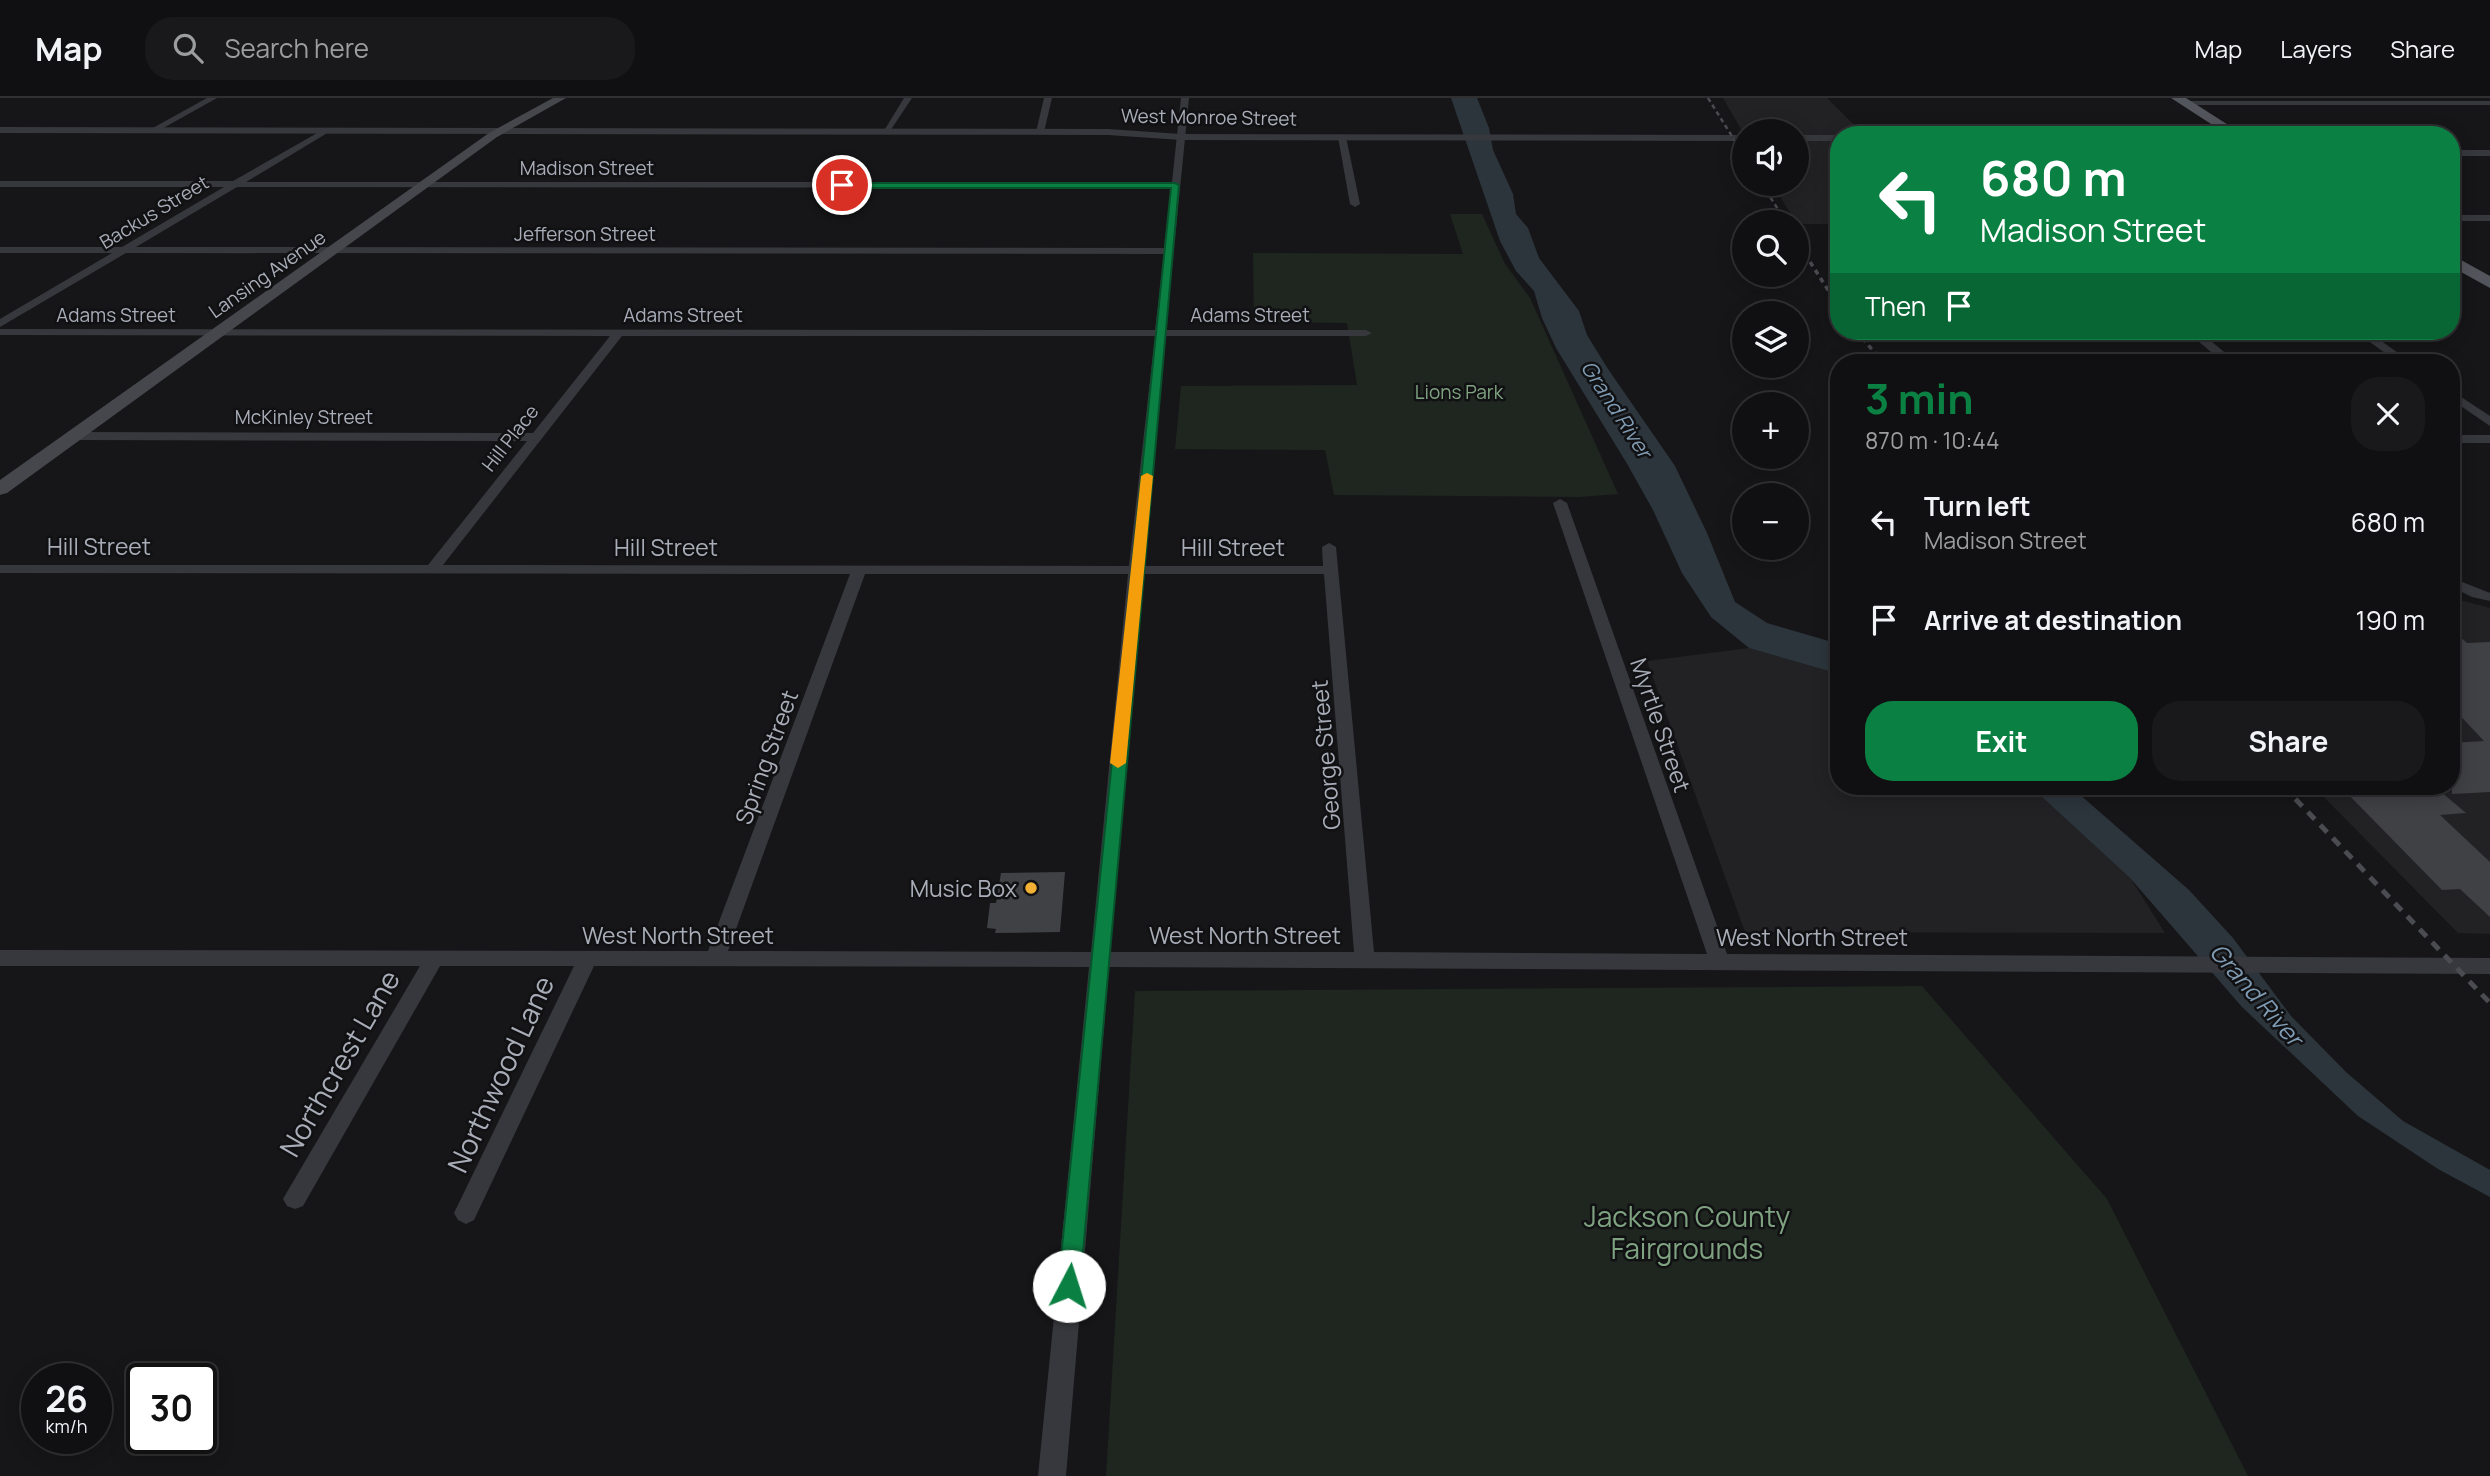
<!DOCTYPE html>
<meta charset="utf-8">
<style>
:root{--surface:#101012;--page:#19191b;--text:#f1f3f6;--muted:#9c9d9f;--line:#303032;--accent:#0b8043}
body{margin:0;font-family:Manrope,sans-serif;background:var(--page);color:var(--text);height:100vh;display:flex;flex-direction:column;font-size:26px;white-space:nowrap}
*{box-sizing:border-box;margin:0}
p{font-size:23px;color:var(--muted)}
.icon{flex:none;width:38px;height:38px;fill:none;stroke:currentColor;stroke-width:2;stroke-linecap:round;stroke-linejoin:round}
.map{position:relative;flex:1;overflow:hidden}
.sheet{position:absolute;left:1830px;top:256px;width:630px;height:441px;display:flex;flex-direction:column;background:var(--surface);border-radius:28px;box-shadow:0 4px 18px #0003,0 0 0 2px var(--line)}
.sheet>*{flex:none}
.top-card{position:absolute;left:1830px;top:28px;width:630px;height:214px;border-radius:28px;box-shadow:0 4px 18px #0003,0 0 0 2px var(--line);background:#0b8043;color:#fff;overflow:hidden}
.controls{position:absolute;left:1732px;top:21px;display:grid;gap:14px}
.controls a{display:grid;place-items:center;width:77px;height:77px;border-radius:50%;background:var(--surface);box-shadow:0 4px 18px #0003,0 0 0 2px var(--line);font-size:35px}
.speed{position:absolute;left:21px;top:1265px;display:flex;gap:14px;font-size:35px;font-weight:700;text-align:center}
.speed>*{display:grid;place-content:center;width:91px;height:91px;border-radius:50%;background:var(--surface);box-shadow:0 4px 18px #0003,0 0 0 2px var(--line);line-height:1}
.speed small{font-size:18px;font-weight:400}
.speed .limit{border:4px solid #111;border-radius:10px;background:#fff;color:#111}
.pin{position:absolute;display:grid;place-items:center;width:60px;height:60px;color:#fff;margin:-30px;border:4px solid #fff;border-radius:50%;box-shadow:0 2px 7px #0007}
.me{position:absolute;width:77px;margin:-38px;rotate:5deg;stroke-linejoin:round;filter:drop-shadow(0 0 5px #0008)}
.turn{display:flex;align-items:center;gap:24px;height:147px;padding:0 35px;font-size:32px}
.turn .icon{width:91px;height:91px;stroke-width:2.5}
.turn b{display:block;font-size:49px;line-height:60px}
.then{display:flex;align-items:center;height:66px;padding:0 35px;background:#0003;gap:14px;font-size:26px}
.round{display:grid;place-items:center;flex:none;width:74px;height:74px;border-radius:28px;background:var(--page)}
.summary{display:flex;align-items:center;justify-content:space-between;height:119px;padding:0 35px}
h1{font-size:42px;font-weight:700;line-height:52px;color:var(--accent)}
.button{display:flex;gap:14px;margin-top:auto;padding:14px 35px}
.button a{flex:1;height:80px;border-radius:28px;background:var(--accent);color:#fff;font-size:28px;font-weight:700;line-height:80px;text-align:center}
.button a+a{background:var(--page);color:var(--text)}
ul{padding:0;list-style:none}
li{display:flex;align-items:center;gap:21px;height:98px;padding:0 35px}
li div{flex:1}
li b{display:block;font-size:26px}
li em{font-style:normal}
header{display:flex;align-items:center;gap:42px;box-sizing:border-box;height:98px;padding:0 35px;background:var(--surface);border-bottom:2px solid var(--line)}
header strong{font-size:33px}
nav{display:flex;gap:38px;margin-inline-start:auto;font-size:24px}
.search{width:490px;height:63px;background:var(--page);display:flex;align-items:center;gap:18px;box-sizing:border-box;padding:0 24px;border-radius:28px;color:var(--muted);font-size:26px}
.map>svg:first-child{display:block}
</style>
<header>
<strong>Map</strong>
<div class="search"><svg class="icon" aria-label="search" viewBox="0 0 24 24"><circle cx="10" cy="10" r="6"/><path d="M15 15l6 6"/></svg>Search here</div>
<nav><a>Map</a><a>Layers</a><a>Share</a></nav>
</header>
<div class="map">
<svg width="2490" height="1378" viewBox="0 0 2490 1378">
<rect width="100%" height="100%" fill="#161618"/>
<g fill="#222225">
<polygon points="1723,0 1827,0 1864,37 1839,37 1839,126 1797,126 1772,86 1797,86 1797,33 1745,33 1745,38"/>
<polygon points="2452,500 2490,510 2490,836 2458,835 2313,688 2452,688"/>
<polygon points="1749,550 1839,576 1839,688 2030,688 2131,781 2165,835 1745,834 1647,563"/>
</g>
<g fill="#1e261f">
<polygon points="1450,116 1482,116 1505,166 1530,200 1618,396 1580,399 1334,397 1325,352 1175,351 1181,288 1357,287 1347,225 1254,224 1253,155 1463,156"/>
<polygon points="1922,888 2107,1101 2248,1378 1106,1378 1135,893"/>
</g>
<g fill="#2c353c">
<polygon points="1451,0 1477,0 1489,30 1493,52 1513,96 1516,116 1528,130 1539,160 1579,213 1587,237 1608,271 1675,368 1707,435 1735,504 1767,525 1839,546 1839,576 1749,550 1711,519 1682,475 1653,412 1626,364 1556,250 1542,220 1534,193 1516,173 1500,143"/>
<polygon points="2030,688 2070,688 2189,792 2233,840 2291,918 2346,974 2403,1023 2490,1072 2490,1099 2438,1071 2358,1018 2242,909 2131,781"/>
</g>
<g fill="#404145">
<polygon points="2452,532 2467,545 2490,544 2490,694 2452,696 2452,645 2484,643 2452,609"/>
<polygon points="2340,688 2434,688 2466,715 2440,717 2490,764 2490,819 2460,791 2442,792"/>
<polygon points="1065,774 1060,834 995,835 996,831 987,830 990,805 996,805 1001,775"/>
</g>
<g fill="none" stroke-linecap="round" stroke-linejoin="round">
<g fill="#37383d" fill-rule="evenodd">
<polygon points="207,0 217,0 158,33 151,31"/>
<polygon points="904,0 912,0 888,36 882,36"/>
<polygon points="1044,0 1052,0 1044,34 1040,36 1036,34"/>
<path d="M1181,0H1189L1166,232H1366L1372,235L1366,238H1166L1144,468H1323L1322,449L1329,445L1336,449L1374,854L1707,856L1553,405L1560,401L1567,405L1727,856L2490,860V876L1109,869L1066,1378H1038L1089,869L594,868L474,1122L466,1126L458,1122L454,1115L574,868H440L303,1108L295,1111L287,1108L283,1101L287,1094L420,868H0V852L708,853L850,476L0,475V467H428L527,343L73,342L67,338L73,334L533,335L610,238L0,237V231L1155,232L1164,156L126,155L0,229V221L112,155H0V149H122L224,89H0V83H233L326,30L329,34L246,84H1172ZM237,89L1171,90L1164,150L136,149ZM622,238H1155L1129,468L443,467ZM865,476H1128L1091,854L728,853ZM1143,476H1324L1354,854H1110Z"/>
<polygon points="2186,3 2490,3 2490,7 2183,7"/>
<polygon points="1342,36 1346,39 1360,106 1355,109 1350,106 1338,39"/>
<rect x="2452" y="52" width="38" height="6"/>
<rect x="2452" y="117" width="38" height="6"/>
<polygon points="2186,233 2199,233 2236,264 2223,264"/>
<polygon points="2354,233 2367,233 2411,264 2398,264"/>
<polygon points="2452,293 2490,318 2490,328 2452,302"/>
<rect x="2452" y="337" width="38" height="8"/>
<polygon points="2452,480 2490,495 2490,503 2472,499 2452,489"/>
</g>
<g fill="#37383d" fill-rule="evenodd">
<polygon points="0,29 1108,31 1181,36 1745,37 1745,43 1181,42 1108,37 0,35"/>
<rect x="1797" y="37" width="42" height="6"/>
</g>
<polygon fill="#45474d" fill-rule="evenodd" points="553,0 566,0 497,39 7,395 0,397 0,382 489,35"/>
<g fill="#53555c" fill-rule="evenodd">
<polygon points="2171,0 2186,0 2244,37 2228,37"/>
<polygon points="2452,157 2490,178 2490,190 2452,169"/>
</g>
<g stroke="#4a4c52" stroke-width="2.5" stroke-dasharray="4.5 3.5" stroke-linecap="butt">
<polyline points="1708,0 1745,59"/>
<polyline points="1762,86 1786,124"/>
<polyline points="1797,143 1807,158"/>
</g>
<g stroke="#4a4c52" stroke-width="3.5" stroke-dasharray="5 4.5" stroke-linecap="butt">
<polyline points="1805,156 1839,209"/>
<polyline points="1856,233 1883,264"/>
</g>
<polyline stroke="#4a4c52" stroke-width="5" stroke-dasharray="10 8" stroke-linecap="butt" points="2283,688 2490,905"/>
</g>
<polygon fill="#0b8043" stroke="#07532c" stroke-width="2" points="839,85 1175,85 1179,87 1080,1188 1077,1196 1069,1199 1061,1196 1058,1188 1171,90 842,90"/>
<polygon fill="#f59e0b" points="1147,375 1153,378 1126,665 1118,670 1110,665 1141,378"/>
<circle fill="#f2b134" stroke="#111113" stroke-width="2.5" cx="1031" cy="790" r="7"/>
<g text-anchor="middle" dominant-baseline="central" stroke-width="5" stroke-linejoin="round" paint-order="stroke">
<g font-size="19" fill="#a8adb8" stroke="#111113">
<text transform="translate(1209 19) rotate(1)">West Monroe Street</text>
<text x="587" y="70">Madison Street</text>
<text transform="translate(154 114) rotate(-31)">Backus Street</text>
<text x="585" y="136">Jefferson Street</text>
<text transform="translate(267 176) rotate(-35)">Lansing Avenue</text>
<text x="116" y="217">Adams Street</text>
<text x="683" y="217">Adams Street</text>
<text x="1250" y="217">Adams Street</text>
<text x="304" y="319">McKinley Street</text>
<text transform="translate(510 340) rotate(-52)">Hill Place</text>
</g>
<g font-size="19" fill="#7fa381" stroke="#111113">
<text x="1459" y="294">Lions Park</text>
</g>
<g font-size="21" font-style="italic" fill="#7f9bb3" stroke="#111113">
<text transform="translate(1617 311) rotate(57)">Grand River</text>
</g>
<g font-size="23" fill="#a8adb8" stroke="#111113">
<text x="99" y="448">Hill Street</text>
<text x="666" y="449">Hill Street</text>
<text x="1233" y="449">Hill Street</text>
<text transform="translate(1661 627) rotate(71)">Myrtle Street</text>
<text transform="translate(1325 657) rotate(-95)">George Street</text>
<text transform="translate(766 659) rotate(-70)">Spring Street</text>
<text x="678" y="837">West North Street</text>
<text x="1245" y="837">West North Street</text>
<text x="1812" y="839">West North Street</text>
</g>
<g font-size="23" fill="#a8adb8" stroke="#111113" text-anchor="end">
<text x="1017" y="790">Music Box</text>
</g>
<g font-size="24" font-style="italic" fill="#7f9bb3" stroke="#111113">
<text transform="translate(2257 896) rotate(49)">Grand River</text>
</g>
<g font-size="28" fill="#a8adb8" stroke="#111113">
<text transform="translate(339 965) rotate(-60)">Northcrest Lane</text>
<text transform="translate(500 976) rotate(-65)">Northwood Lane</text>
</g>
<g font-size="28" fill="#7fa381" stroke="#111113">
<text x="1687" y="1118">Jackson County<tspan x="1687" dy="32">Fairgrounds</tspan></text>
</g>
</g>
</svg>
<div class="controls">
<a><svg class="icon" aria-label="sound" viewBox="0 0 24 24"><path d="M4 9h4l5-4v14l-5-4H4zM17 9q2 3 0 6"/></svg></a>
<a><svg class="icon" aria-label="search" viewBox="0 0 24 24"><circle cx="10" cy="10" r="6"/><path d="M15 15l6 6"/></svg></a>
<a><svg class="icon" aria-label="layers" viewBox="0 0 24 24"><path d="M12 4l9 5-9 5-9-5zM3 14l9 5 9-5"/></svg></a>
<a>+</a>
<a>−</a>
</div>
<div class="speed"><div>26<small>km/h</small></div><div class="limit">30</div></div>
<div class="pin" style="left:842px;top:87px;background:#d93025"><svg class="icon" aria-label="arrive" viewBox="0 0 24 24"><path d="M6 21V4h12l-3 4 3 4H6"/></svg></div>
<svg class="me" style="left:1069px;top:1188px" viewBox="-20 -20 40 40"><circle r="19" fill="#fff"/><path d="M0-13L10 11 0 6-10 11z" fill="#0b8043"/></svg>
<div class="top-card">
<div class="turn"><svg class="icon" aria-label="left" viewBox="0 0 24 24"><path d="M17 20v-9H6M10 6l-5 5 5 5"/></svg><div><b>680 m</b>Madison Street</div></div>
<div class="then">Then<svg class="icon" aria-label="arrive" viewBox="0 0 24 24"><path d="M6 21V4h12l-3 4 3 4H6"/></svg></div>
</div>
<section class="sheet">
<div class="summary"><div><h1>3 min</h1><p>870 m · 10:44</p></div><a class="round"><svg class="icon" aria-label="close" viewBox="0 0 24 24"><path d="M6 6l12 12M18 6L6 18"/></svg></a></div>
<ul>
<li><svg class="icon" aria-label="left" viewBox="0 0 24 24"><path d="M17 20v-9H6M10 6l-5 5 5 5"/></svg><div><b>Turn left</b><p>Madison Street</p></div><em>680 m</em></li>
<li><svg class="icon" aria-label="arrive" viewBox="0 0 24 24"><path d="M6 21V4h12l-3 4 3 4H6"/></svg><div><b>Arrive at destination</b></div><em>190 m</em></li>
</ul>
<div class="button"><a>Exit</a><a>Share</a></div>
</section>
</div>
